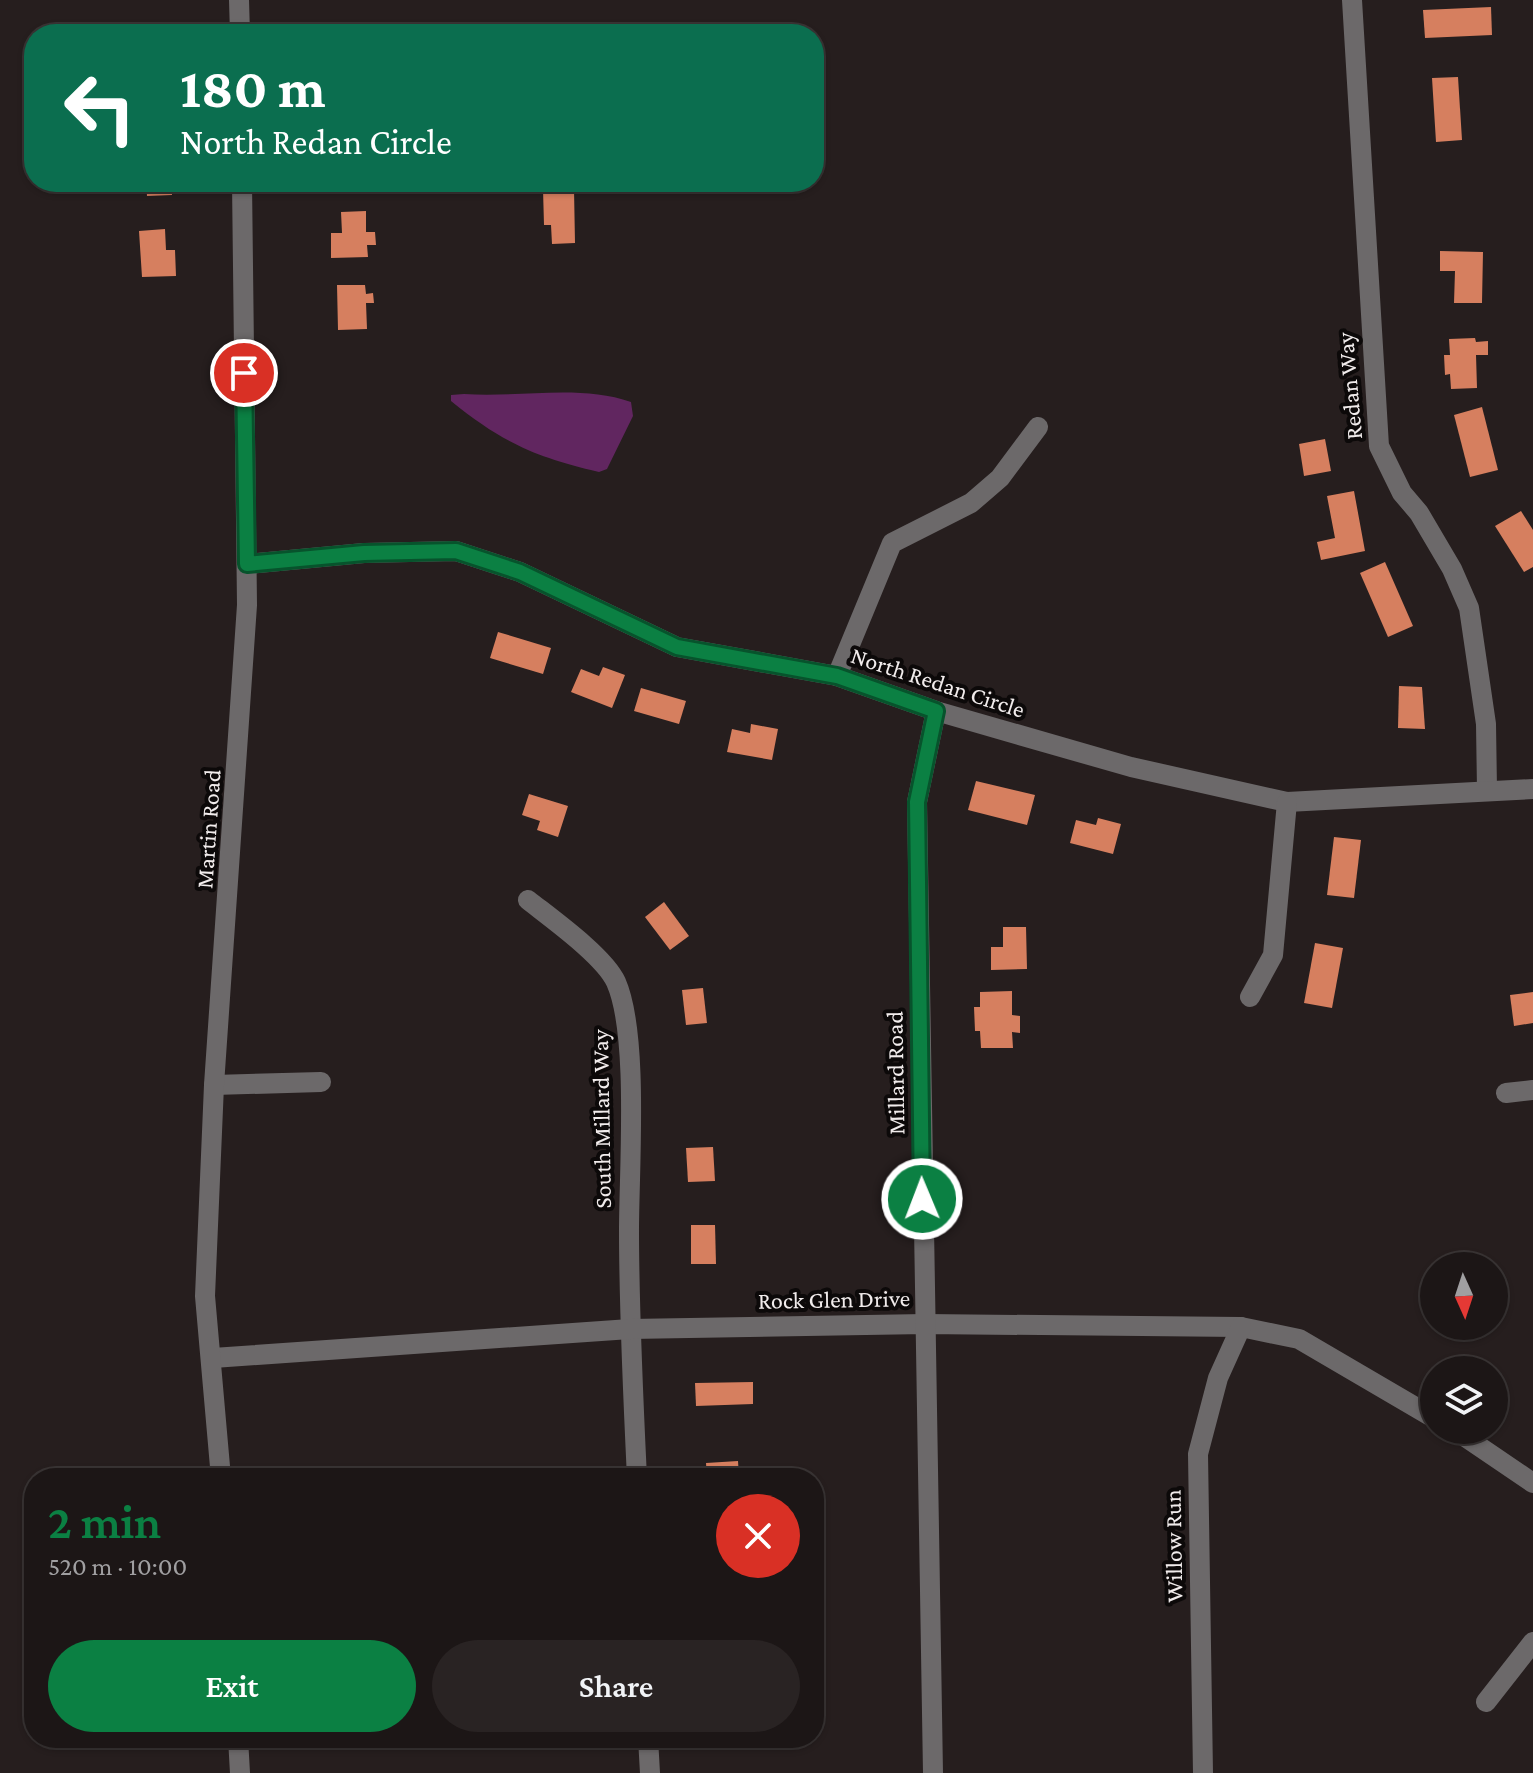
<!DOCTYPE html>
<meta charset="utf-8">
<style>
:root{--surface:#1c1616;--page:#292323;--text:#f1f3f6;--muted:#a09fa1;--line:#3a3535;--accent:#0b8043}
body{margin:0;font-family:"Crimson Pro",serif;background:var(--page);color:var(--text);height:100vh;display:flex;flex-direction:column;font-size:30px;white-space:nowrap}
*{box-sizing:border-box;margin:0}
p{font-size:26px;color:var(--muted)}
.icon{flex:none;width:44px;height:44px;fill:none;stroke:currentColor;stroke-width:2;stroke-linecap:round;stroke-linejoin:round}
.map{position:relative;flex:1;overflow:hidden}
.drawer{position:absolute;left:24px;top:1468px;width:800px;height:280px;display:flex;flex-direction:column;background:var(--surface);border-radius:32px;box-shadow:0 2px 6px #0004,0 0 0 2px var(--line)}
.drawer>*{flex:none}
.top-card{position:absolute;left:24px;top:24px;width:800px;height:168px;border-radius:32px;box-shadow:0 2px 6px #0004,0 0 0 2px var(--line);background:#0b6e4f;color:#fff;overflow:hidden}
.needle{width:52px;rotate:177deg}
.tools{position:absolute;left:1420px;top:1252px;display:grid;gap:16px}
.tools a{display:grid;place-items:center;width:88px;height:88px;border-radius:50%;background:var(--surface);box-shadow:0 2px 6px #0004,0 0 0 2px var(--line);font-size:40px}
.pin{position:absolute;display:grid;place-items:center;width:68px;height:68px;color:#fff;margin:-34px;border:4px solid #fff;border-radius:50%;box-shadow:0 2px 8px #0007}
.me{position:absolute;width:88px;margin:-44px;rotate:359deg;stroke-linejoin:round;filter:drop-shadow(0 0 6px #0008)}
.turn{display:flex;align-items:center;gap:28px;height:168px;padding:0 24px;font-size:36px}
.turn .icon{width:104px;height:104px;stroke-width:2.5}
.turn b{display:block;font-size:56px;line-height:68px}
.round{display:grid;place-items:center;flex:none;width:84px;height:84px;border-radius:42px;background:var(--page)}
.headline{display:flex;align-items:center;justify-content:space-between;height:136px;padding:0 24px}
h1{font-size:48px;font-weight:600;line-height:60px;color:var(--accent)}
.button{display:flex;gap:16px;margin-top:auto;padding:16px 24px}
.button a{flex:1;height:92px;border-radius:48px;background:var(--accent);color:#fff;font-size:32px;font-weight:600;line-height:92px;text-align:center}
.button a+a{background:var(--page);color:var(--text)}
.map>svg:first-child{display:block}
</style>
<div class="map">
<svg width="1533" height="1773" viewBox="0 0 1533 1773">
<rect width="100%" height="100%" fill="#261e1e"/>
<path fill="#612660" d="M464,394C518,398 580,384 631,402L633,416L607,469L599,472C535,457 503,443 451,401V395Z"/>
<g fill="#d67f5f">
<polygon points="1491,7 1492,35 1425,38 1423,10"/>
<polygon points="1458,77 1462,140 1436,142 1432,78"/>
<polygon points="146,182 171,182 172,195 147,196"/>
<polygon points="543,189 574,189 575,243 552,244 551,225 544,225"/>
<polygon points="366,211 366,232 375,232 376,245 367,245 368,257 331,258 331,233 342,233 341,212"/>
<polygon points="165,229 166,250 175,250 176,276 142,277 139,231"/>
<polygon points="1440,251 1483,252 1482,303 1454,303 1455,271 1440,271"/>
<polygon points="337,285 365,285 366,294 373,293 374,303 366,303 367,329 338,330"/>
<polygon points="1475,338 1476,342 1488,341 1488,355 1476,355 1477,388 1451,389 1450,374 1445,375 1444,355 1450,355 1449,339"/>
<polygon points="1482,407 1498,470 1470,477 1454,415"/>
<polygon points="1325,439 1331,471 1304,476 1299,444"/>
<polygon points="1354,491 1365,551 1321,560 1317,542 1335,538 1327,496"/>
<polygon points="1521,511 1533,530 1533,567 1524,572 1495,526"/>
<polygon points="1385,562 1413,626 1388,637 1360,573"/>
<polygon points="498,632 551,648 543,674 490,658"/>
<polygon points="603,667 625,675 612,708 571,692 581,669 599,676"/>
<polygon points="1399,686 1422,687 1425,729 1398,728"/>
<polygon points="641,688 686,701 679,724 634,711"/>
<polygon points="751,724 778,729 772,760 727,752 732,729 750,733"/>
<polygon points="976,781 1035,795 1027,825 968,810"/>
<polygon points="529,794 568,806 558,837 537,830 540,821 522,815"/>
<polygon points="1098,818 1121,824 1113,854 1070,843 1076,820 1096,825"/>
<polygon points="1334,837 1361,840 1354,898 1327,895"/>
<polygon points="664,902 689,936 670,950 645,917"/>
<polygon points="1003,927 1026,927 1027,969 991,970 991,947 1003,947"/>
<polygon points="1315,943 1343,948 1332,1008 1304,1003"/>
<polygon points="703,988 707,1023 686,1025 682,990"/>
<polygon points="1012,991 1012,1015 1020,1016 1020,1033 1012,1032 1013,1048 981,1048 980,1031 975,1031 974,1007 980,1007 980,992"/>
<polygon points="1533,992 1533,1023 1514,1026 1510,995"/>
<polygon points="713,1147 715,1181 688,1182 686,1148"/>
<polygon points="691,1225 715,1225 716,1264 691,1264"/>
<polygon points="753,1382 753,1404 696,1406 695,1383"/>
<polygon points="738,1461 739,1478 707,1478 706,1463"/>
</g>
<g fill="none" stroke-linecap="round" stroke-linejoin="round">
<g stroke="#6c696a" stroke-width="20">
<polyline points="239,0 240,34"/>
<polyline points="1352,0 1379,446 1402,493 1419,513 1452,569 1469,608 1486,724 1487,790"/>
<polyline points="247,564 364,553 456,551 520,572 677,647 837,676 936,711 1131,767 1287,802 1533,789"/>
<polyline points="837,676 892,543 971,503 1000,478 1038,427"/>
<path d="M528,900C552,919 604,956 616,982C639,1034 629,1169 629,1230C629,1313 633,1395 637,1478"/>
<polyline points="1250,997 1273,955 1287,802"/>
<polyline points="214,1085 321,1082"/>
<polyline points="1506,1093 1533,1090"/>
<polyline points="213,1358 630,1329 925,1324 1241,1327 1299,1339 1434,1418"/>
<polyline points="1455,1430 1533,1483"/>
<polyline points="221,1478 205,1296 214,1085 247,605 242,182"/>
<polyline points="1486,1702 1533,1642"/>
<polyline points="238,1738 240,1773"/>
<polyline points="648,1738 650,1773"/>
<polyline points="933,1773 917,802 936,711"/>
<polyline points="1203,1773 1198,1454 1218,1378 1241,1327"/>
</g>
</g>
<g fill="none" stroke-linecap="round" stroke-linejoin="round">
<defs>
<polyline id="route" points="244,373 247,564 364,553 456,551 520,572 677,647 837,676 936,711 917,802 922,1199"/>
</defs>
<use href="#route" stroke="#07532c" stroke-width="20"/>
<use href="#route" stroke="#0b8043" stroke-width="14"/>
</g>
<g text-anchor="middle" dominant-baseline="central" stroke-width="8" stroke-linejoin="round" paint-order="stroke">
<g font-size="24" fill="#f1ecec" stroke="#0c0909">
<text transform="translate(1349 386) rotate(-95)">Redan Way</text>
<text transform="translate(938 682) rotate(18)">North Redan Circle</text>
<text transform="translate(208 829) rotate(-86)">Martin Road</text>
<text transform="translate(895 1073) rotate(-91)">Millard Road</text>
<text transform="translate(601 1119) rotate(-91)">South Millard Way</text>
<text transform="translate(834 1299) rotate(-1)">Rock Glen Drive</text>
<text transform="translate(1173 1546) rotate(-91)">Willow Run</text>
</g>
</g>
</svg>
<div class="tools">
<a><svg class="needle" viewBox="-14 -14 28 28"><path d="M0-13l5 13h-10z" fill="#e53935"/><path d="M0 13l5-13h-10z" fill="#a09fa1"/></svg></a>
<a><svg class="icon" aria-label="layers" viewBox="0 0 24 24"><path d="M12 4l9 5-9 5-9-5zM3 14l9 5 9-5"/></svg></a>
</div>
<div class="pin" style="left:244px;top:373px;background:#d93025"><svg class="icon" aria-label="arrive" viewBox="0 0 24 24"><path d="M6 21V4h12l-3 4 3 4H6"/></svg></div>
<svg class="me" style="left:922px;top:1199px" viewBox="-20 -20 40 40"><circle r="17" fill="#0b8043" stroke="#fff" stroke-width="3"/><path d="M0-11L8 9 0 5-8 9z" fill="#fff"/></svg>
<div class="top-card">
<div class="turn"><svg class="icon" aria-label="left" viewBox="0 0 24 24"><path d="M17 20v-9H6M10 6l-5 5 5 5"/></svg><div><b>180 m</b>North Redan Circle</div></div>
</div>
<section class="drawer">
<div class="headline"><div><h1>2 min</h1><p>520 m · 10:00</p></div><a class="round" style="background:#d93025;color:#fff"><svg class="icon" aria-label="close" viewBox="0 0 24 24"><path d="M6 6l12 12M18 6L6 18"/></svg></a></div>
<div class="button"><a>Exit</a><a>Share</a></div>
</section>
</div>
